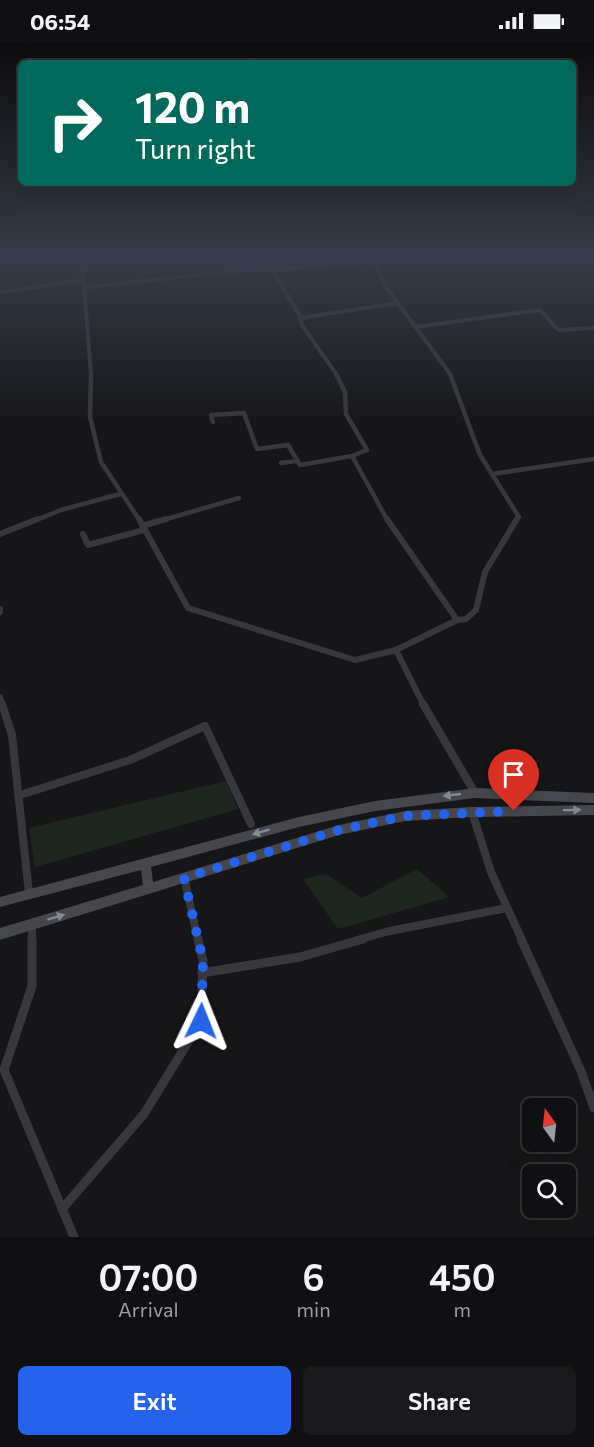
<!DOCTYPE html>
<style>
:root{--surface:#101012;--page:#19191b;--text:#f1f3f6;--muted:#9c9d9f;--line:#303032;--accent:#2563eb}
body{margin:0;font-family:Commissioner,sans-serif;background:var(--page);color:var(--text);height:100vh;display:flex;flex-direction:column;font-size:22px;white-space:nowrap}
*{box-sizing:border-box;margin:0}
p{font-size:20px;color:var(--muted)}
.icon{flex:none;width:33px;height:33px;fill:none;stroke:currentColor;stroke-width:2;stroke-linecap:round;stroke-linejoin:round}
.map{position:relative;height:1195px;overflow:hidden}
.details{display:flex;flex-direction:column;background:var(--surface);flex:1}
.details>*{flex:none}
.hud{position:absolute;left:18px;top:18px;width:558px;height:126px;border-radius:9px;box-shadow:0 6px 24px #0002,0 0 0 2px var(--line);background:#00695c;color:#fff;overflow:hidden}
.needle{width:39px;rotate:345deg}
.controls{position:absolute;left:522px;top:1056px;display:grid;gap:12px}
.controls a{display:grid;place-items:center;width:54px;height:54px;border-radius:9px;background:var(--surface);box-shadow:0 6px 24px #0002,0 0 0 2px var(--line);font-size:30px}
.pin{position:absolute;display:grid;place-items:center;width:51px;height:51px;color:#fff;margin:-62px -26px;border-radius:50% 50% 50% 0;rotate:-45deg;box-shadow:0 0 6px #0007}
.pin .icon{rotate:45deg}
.me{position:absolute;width:66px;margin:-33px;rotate:2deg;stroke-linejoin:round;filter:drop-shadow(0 0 4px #0008)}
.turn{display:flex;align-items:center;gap:21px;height:126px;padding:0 18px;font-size:27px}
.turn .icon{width:78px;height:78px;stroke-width:2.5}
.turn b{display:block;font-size:42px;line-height:51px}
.eta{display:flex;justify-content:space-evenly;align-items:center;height:102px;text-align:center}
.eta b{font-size:36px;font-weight:600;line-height:42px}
.button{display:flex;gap:12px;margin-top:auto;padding:12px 18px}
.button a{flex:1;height:69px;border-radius:9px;background:var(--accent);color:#fff;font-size:24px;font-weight:600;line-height:69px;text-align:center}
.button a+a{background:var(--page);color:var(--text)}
.status{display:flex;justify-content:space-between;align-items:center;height:42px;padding:0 30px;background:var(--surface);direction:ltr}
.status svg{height:16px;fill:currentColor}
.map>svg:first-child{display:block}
</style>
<div class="status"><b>06:54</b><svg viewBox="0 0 49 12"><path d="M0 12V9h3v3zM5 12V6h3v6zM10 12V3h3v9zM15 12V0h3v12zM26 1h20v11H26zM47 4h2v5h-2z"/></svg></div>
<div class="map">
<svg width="594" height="1195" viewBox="0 0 594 1195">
<rect width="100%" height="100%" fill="#161618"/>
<g fill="#1e261f">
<polygon points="226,739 238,767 35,825 29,786"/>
<polygon points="417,827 449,855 338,887 303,837 326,832 362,856"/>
</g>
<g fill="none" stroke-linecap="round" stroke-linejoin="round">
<g stroke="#37383d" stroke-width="4">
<polyline points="82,217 91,333"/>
<polyline points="265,217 299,272 302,283 337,333"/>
<polyline points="373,217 386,245 451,333"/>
<polyline points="270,228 373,219"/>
<polyline points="86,245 268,226"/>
<polyline points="0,250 84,238"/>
<polyline points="300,276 398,261"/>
<polyline points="415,285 540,268 558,288 594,286"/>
</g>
<g stroke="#37383d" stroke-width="4.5">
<polyline points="91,332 90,375 101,420 140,479"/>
<polyline points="336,332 345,350 346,372 367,408 352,414 388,479"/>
<polyline points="450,332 480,413 519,475 516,479"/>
<polyline points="213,380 211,373 244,371 257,407 288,403 300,423 352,414"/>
<polyline points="281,421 297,419"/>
<polyline points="492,432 594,417"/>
<polyline points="34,479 61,468 120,452"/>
<polyline points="160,479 239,456"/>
</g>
<g stroke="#37383d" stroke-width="6">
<polyline points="139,477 188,566 355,618 396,608 457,578 387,477"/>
<polyline points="142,484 166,477"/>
<polyline points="0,492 38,477"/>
<polyline points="83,492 88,503 144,488"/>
<polyline points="0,567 0,570"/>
<polyline points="457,578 466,577 476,568 485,530 517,477"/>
<polyline points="396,608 424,664"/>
<polyline points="0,655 3,664"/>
</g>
<g stroke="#37383d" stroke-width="8">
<polyline points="2,662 12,693 29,852"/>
<polyline points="423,662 475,751"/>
<polyline points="20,753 130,718 205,684 251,782"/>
<polyline points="472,770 491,830 522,898"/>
<polyline points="184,835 198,898"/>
<polyline points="32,882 32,898"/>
<polyline points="358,898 385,890 507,866"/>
</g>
<g stroke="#37383d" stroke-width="9">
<polyline points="32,897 32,944 4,1028 74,1195"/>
<polyline points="521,897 581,1029 594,1066"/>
<polyline points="202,931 300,915 363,897"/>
<polyline points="62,1167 144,1072 201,979 203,919 198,897"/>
</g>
<polygon fill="#45474d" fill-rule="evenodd" points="475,746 594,751 594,761 475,756 375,769 299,785 151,825 153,840 339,783 405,769 472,765 594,763 594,773 472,775 405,779 339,793 0,898 0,886 143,843 141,828 0,865 0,855 299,775 375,759"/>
</g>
<defs><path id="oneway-solid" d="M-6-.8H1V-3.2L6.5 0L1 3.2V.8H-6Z" transform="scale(1.5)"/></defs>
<g fill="#858993">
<use href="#oneway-solid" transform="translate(452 753) rotate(174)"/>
<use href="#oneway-solid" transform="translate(572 768) rotate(-1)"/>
<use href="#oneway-solid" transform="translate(261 790) rotate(164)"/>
<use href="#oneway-solid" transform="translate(56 875) rotate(-17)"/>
</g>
<linearGradient id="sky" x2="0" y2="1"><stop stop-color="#0c0c0d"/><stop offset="0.56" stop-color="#363c48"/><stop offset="1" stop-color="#363c48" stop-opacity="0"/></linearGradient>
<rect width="594" height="385" fill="url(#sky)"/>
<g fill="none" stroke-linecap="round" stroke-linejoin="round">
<polyline stroke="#2563eb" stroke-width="10" stroke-dasharray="0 18" points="201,979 203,919 184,836 339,788 405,774 514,769"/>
</g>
</svg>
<div class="controls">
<a><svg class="needle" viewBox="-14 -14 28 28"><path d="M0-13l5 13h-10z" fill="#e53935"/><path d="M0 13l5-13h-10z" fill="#9c9d9f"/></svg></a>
<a><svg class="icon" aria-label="search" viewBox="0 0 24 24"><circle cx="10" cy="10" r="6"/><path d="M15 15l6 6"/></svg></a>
</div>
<div class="pin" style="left:514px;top:769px;background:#d93025"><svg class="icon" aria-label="arrive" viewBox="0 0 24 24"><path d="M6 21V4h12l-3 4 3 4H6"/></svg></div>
<svg class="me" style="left:201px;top:979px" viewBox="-20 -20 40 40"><path d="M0-17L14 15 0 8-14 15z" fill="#2563eb" stroke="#fff" stroke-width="4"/></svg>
<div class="hud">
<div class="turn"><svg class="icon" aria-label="right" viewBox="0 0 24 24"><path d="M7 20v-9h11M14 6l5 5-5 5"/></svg><div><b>120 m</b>Turn right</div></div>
</div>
</div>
<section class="details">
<div class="eta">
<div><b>07:00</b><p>Arrival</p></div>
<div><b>6</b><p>min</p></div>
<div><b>450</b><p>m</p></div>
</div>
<div class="button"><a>Exit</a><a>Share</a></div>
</section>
